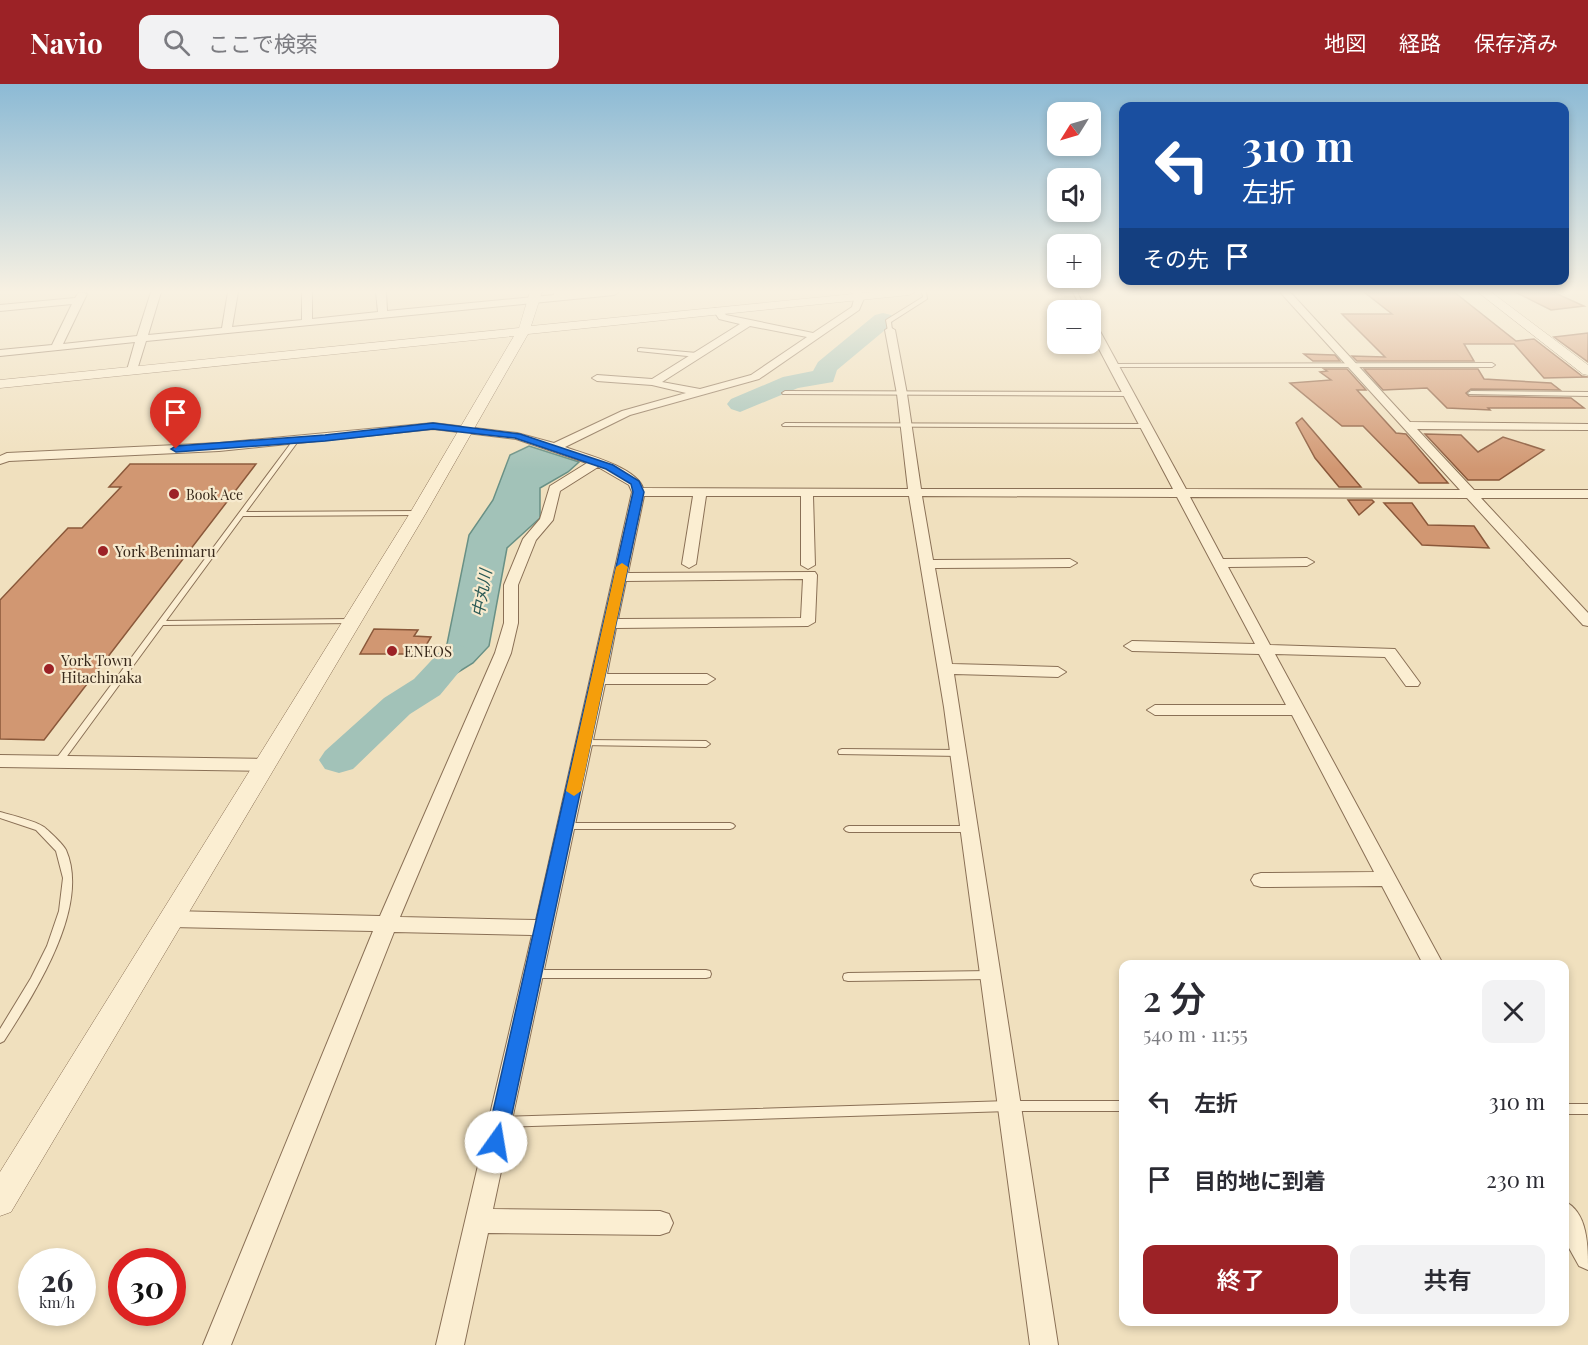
<!DOCTYPE html>
<html lang="ja">
<meta charset="utf-8">
<style>
:root{--surface:#fff;--page:#f2f2f3;--text:#2b2b33;--muted:#7c7c81;--accent:#9c2226}
body{margin:0;font-family:"Playfair Display","Noto Sans JP",serif;background:var(--page);color:var(--text);height:100vh;display:flex;flex-direction:column;font-size:22px;white-space:nowrap}
*{box-sizing:border-box;margin:0}
p{font-size:20px;color:var(--muted)}
.icon{flex:none;width:33px;height:33px;fill:none;stroke:currentColor;stroke-width:2;stroke-linecap:round;stroke-linejoin:round}
.map{position:relative;flex:1;overflow:hidden}
.drawer{position:absolute;left:1119px;top:876px;width:450px;height:366px;display:flex;flex-direction:column;background:var(--surface);border-radius:12px;box-shadow:0 3px 9px #0003}
.drawer>*{flex:none}
.top-card{position:absolute;left:1119px;top:18px;width:450px;height:183px;border-radius:12px;box-shadow:0 3px 9px #0003;background:#1a4fa0;color:#fff;overflow:hidden}
.needle{width:39px;rotate:233deg}
.controls{position:absolute;left:1047px;top:18px;display:grid;gap:12px}
.controls a{display:grid;place-items:center;width:54px;height:54px;border-radius:12px;background:var(--surface);box-shadow:0 3px 9px #0003;font-size:30px}
.speed{position:absolute;left:18px;top:1164px;display:flex;gap:12px;font-size:30px;font-weight:700;text-align:center}
.speed>*{display:grid;place-content:center;width:78px;height:78px;border-radius:50%;background:var(--surface);box-shadow:0 3px 9px #0003;line-height:1}
.speed small{font-size:15px;font-weight:400}
.speed .limit{border:9px solid #d22;background:#fff;color:#111}
.pin{position:absolute;display:grid;place-items:center;width:51px;height:51px;color:#fff;margin:-62px -26px;border-radius:50% 50% 50% 0;rotate:-45deg;box-shadow:0 0 6px #0007}
.pin .icon{rotate:45deg}
.me{position:absolute;width:66px;margin:-33px;rotate:13deg;stroke-linejoin:round;filter:drop-shadow(0 0 4px #0008)}
.turn{display:flex;align-items:center;gap:21px;height:126px;padding:0 24px;font-size:27px}
.turn .icon{width:78px;height:78px;stroke-width:2.5}
.turn b{display:block;font-size:42px;line-height:51px}
.then{display:flex;align-items:center;height:57px;padding:0 24px;background:#0003;gap:12px;font-size:22px}
.round{display:grid;place-items:center;flex:none;width:63px;height:63px;border-radius:12px;background:var(--page)}
.overview{display:flex;align-items:center;justify-content:space-between;height:102px;padding:0 24px}
h1{font-size:36px;font-weight:600;line-height:45px}
.cta{display:flex;gap:12px;margin-top:auto;padding:12px 24px}
.cta a{flex:1;height:69px;border-radius:12px;background:var(--accent);color:#fff;font-size:24px;font-weight:600;line-height:69px;text-align:center}
.cta a+a{background:var(--page);color:var(--text)}
ul{padding:0;list-style:none}
li{display:flex;align-items:center;gap:18px;height:78px;padding:0 24px}
li div{flex:1}
li b{display:block;font-size:22px}
li em{font-style:normal}
header{display:flex;align-items:center;gap:36px;box-sizing:border-box;height:84px;padding:0 30px;background:var(--accent);color:#fff}
header strong{font-size:28px}
nav{display:flex;gap:33px;margin-inline-start:auto;font-size:21px}
.search{width:420px;height:54px;background:var(--page);display:flex;align-items:center;gap:15px;box-sizing:border-box;padding:0 21px;border-radius:12px;color:var(--muted);font-size:22px}
.map>svg:first-child{display:block}
</style>
<header>
<strong>Navio</strong>
<div class="search"><svg class="icon" aria-label="search" viewBox="0 0 24 24"><circle cx="10" cy="10" r="6"/><path d="M15 15l6 6"/></svg>ここで検索</div>
<nav><a>地図</a><a>経路</a><a>保存済み</a></nav>
</header>
<div class="map">
<svg width="1588" height="1261" viewBox="0 0 1588 1261">
<rect width="100%" height="100%" fill="#f0e0be"/>
<polygon fill="#a2c2b8" stroke="#699085" stroke-width="1.5" points="529,362 579,378 568,388 540,404 540,434 507,464 489,562 473,579 444,597 419,608 446,565 469,451 493,416 510,371"/>
<g fill="none" stroke-linecap="round" stroke-linejoin="round">
<g fill="#a2c2b8" fill-rule="evenodd">
<polygon points="883,229 891,231 894,236 891,241 837,286 833,298 798,304 740,328 731,325 727,320 731,315 783,293 813,287 818,278 875,231"/>
<polygon points="455,560 467,564 473,571 440,611 410,630 353,685 339,689 325,685 319,676 325,667 384,614 414,595 443,564"/>
</g>
</g>
<g fill="#d19772" stroke="#8a583a" stroke-width="1.5">
<polygon points="1364,208 1454,208 1516,257 1534,255 1582,292 1588,293 1544,294 1514,260 1464,260 1474,277 1357,277 1352,272 1385,273 1342,230 1392,230"/>
<polygon points="1515,208 1553,208 1584,222 1551,226"/>
<polygon points="1588,249 1588,278 1554,253"/>
<polygon points="1304,270 1335,271 1340,277 1313,277"/>
<polygon points="1324,285 1347,285 1366,306 1357,306 1396,349 1406,350 1448,399 1419,399 1363,342 1342,342 1290,299 1331,296 1320,288 1327,287"/>
<polygon points="1364,285 1478,285 1484,295 1551,299 1560,306 1471,305 1466,309 1469,312 1571,314 1584,324 1488,324 1490,326 1447,324 1427,304 1383,306"/>
<polygon points="1302,334 1361,403 1339,403 1315,374 1296,339"/>
<polygon points="1425,350 1461,351 1478,368 1503,353 1544,366 1499,396 1468,396"/>
<polygon points="130,380 256,380 44,656 0,655 0,516 68,444 82,444 121,403 109,403"/>
<polygon points="1348,416 1372,416 1374,418 1359,431"/>
<polygon points="1384,419 1412,419 1428,441 1474,442 1489,464 1422,461"/>
<polygon points="374,545 418,546 414,552 431,553 421,570 360,570"/>
</g>
<g fill="none" stroke-linecap="round" stroke-linejoin="round">
<defs>
<g id="service">
<polygon points="922,208 926,208 927,215 891,238 892,246 888,247 886,236 923,213"/>
<polygon points="1073,208 1077,208 1086,226 1082,226"/>
<polygon points="640,264 697,269 700,271 697,273 638,267 638,265"/>
<polygon points="1114,280 1492,279 1495,281 1492,283 1112,283 1111,282"/>
<polygon points="785,307 1129,308 1132,310 1129,312 783,310 782,309"/>
<polygon points="1471,307 1588,308 1588,312 1469,310 1468,309"/>
<polygon points="785,339 1146,340 1149,342 1146,344 783,342 782,341"/>
<polygon points="296,354 299,356 246,428 418,427 421,429 418,431 243,432 166,537 352,535 356,537 355,539 163,541 62,679 56,679 55,677 56,675 294,355"/>
<polygon points="584,656 706,657 710,660 706,663 581,661 580,659 581,657"/>
<polygon points="842,665 959,666 963,669 959,672 839,670 838,668 839,666"/>
<path d="M0,728C11,731 36,737 44,743C49,747 63,760 66,766C91,823 34,910 4,957L0,959V945L31,894L47,862L59,827L63,794L56,767L36,746L0,734Z"/>
<polygon points="566,739 730,739 733,740 735,742 733,744 730,745 566,745 563,744 561,742 563,740"/>
<polygon points="849,742 969,742 972,743 974,745 972,747 969,748 849,748 846,747 844,745 846,743"/>
<polygon points="534,886 706,886 710,887 711,890 710,893 706,894 534,894 530,893 529,890 530,887"/>
<polygon points="990,887 994,888 995,891 994,894 990,895 848,897 844,896 843,893 844,890 848,889"/>
<polygon points="1009,1017 1124,1017 1124,1027 1009,1027 501,1043 497,1042 495,1038 497,1034 501,1033"/>
<rect x="1564" y="1020" width="24" height="10"/>
</g>
<g id="minor">
<polygon points="79,208 87,210 63,260 137,252 151,208 161,208 148,251 222,244 228,208 238,208 232,243 302,236 302,208 312,208 312,235 378,228 376,208 386,208 387,227 554,211 554,208 619,208 614,211 146,257 137,286 132,289 127,286 135,258 0,272 0,266 52,261 72,220 0,227 0,221 75,214"/>
<path d="M851,208H861L865,212L859,226L759,295L630,331L565,363C585,370 636,383 643,404L908,405L897,310L885,246L890,243L895,246L907,310L921,405H1173L1090,248V235L1095,238L1186,405L1460,406L1280,208H1290L1410,338L1588,340V346L1417,345L1474,406H1588V414H1481L1588,529V542L1583,541L1467,414L1190,413L1223,475L1307,474L1314,478L1307,482L1228,483L1270,561L1395,565L1420,599L1418,602H1406L1385,573L1275,570L1443,880H1423L1382,802L1261,803L1254,801L1251,796L1254,791L1261,789L1374,788L1292,631H1155L1147,626L1155,621H1286L1259,570L1132,567L1124,562L1132,557L1255,560L1177,413L922,412L933,476L1070,475L1077,479L1070,483L935,484L952,580L1058,583L1066,588L1058,593L954,590L1058,1261H1030L944,623L909,412H813L815,481L808,485L801,481V412H706L696,480L689,484L682,480L693,412H644L628,489L815,488L817,491L815,538L808,542L616,544L607,590H707L715,595L707,600H605L493,1125L660,1127L669,1130L673,1139L669,1148L660,1151L488,1149L464,1261H436L532,851L394,848L231,1261H203L373,847L171,843L164,840L161,835L164,830L171,827L380,832L495,569L504,539V501L523,455L540,435L550,402L587,379L516,355L433,345L219,367L9,377L0,380V372L7,369L219,359L433,339L517,349L554,359L622,327L686,309L652,301L597,297L592,294L597,291L652,295L740,240L719,235L713,226L715,224H721L726,231L813,249L852,223L855,212ZM750,242L807,253L751,291L700,305L662,298ZM598,383L629,401L632,408L536,836L400,833L511,569L518,539V501L536,456L553,436L560,407ZM803,495L801,534L618,535L626,497Z"/>
<polygon points="0,671 266,675 272,677 275,681 272,685 266,687 0,683"/>
<path d="M1564,1117C1588,1128 1588,1162 1588,1186L1579,1182L1564,1155Z"/>
</g>
<g id="tertiary">
<polygon points="530,208 542,208 531,242 874,208 915,208 909,211 528,250 426,429 11,1128 0,1132 0,1088 410,429 514,252 0,304 0,296 519,244"/>
<polygon points="1478,208 1491,208 1588,281 1588,291 1583,290"/>
</g>
</defs>
<use href="#service" stroke="#8a7056" stroke-width="2"/>
<use href="#minor" stroke="#8a7056" stroke-width="2"/>
<use href="#tertiary" stroke="#8a7056" stroke-width="1"/>
<use href="#service" fill="#fbeed2" fill-rule="evenodd"/>
<use href="#minor" fill="#fbeed2" fill-rule="evenodd"/>
<use href="#tertiary" fill="#fbeed2" fill-rule="evenodd"/>
</g>
<linearGradient id="sky" x2="0" y2="1"><stop stop-color="#8cbad5"/><stop offset="0.54" stop-color="#f8f1e2"/><stop offset="1" stop-color="#f8f1e2" stop-opacity="0"/></linearGradient>
<rect width="1588" height="385" fill="url(#sky)"/>
<polygon fill="#1a73e8" stroke="#114b97" stroke-width="1.5" points="433,339 520,350 613,381 639,397 644,408 506,1058 503,1064 496,1067 489,1064 486,1058 633,408 631,400 606,385 515,354 433,345 325,357 176,368 171,365 176,362 325,351"/>
<polygon fill="#f59e0b" points="622,479 628,483 581,707 574,712 566,707 616,483"/>
<g fill="#9c2226" stroke="#f7eace" stroke-width="2">
<circle cx="174" cy="410" r="6"/>
<circle cx="103" cy="467" r="6"/>
<circle cx="392" cy="567" r="6"/>
<circle cx="49" cy="585" r="6"/>
</g>
<g text-anchor="middle" dominant-baseline="central" stroke-width="4.5" stroke-linejoin="round" paint-order="stroke">
<g font-size="14" fill="#38291b" stroke="#f7eace" text-anchor="start">
<text x="186" y="410">Book Ace</text>
</g>
<g font-size="15" fill="#38291b" stroke="#f7eace" text-anchor="start">
<text x="115" y="467">York Benimaru</text>
<text x="404" y="567">ENEOS</text>
<text x="61" y="576">York Town<tspan x="61" dy="17">Hitachinaka</tspan></text>
</g>
<g font-size="16" font-style="italic" fill="#2a5955" stroke="#f7eace">
<text transform="translate(481 509) rotate(-80)">中丸川</text>
</g>
</g>
</svg>
<div class="controls">
<a><svg class="needle" viewBox="-14 -14 28 28"><path d="M0-13l5 13h-10z" fill="#e53935"/><path d="M0 13l5-13h-10z" fill="#7c7c81"/></svg></a>
<a><svg class="icon" aria-label="sound" viewBox="0 0 24 24"><path d="M4 9h4l5-4v14l-5-4H4zM17 9q2 3 0 6"/></svg></a>
<a>+</a>
<a>−</a>
</div>
<div class="speed"><div>26<small>km/h</small></div><div class="limit">30</div></div>
<div class="pin" style="left:176px;top:365px;background:#d93025"><svg class="icon" aria-label="arrive" viewBox="0 0 24 24"><path d="M6 21V4h12l-3 4 3 4H6"/></svg></div>
<svg class="me" style="left:496px;top:1058px" viewBox="-20 -20 40 40"><circle r="19" fill="#fff"/><path d="M0-13L10 11 0 6-10 11z" fill="#1a73e8"/></svg>
<div class="top-card">
<div class="turn"><svg class="icon" aria-label="left" viewBox="0 0 24 24"><path d="M17 20v-9H6M10 6l-5 5 5 5"/></svg><div><b>310 m</b>左折</div></div>
<div class="then">その先<svg class="icon" aria-label="arrive" viewBox="0 0 24 24"><path d="M6 21V4h12l-3 4 3 4H6"/></svg></div>
</div>
<section class="drawer">
<div class="overview"><div><h1>2 分</h1><p>540 m · 11:55</p></div><a class="round"><svg class="icon" aria-label="close" viewBox="0 0 24 24"><path d="M6 6l12 12M18 6L6 18"/></svg></a></div>
<ul>
<li><svg class="icon" aria-label="left" viewBox="0 0 24 24"><path d="M17 20v-9H6M10 6l-5 5 5 5"/></svg><div><b>左折</b></div><em>310 m</em></li>
<li><svg class="icon" aria-label="arrive" viewBox="0 0 24 24"><path d="M6 21V4h12l-3 4 3 4H6"/></svg><div><b>目的地に到着</b></div><em>230 m</em></li>
</ul>
<div class="cta"><a>終了</a><a>共有</a></div>
</section>
</div>
